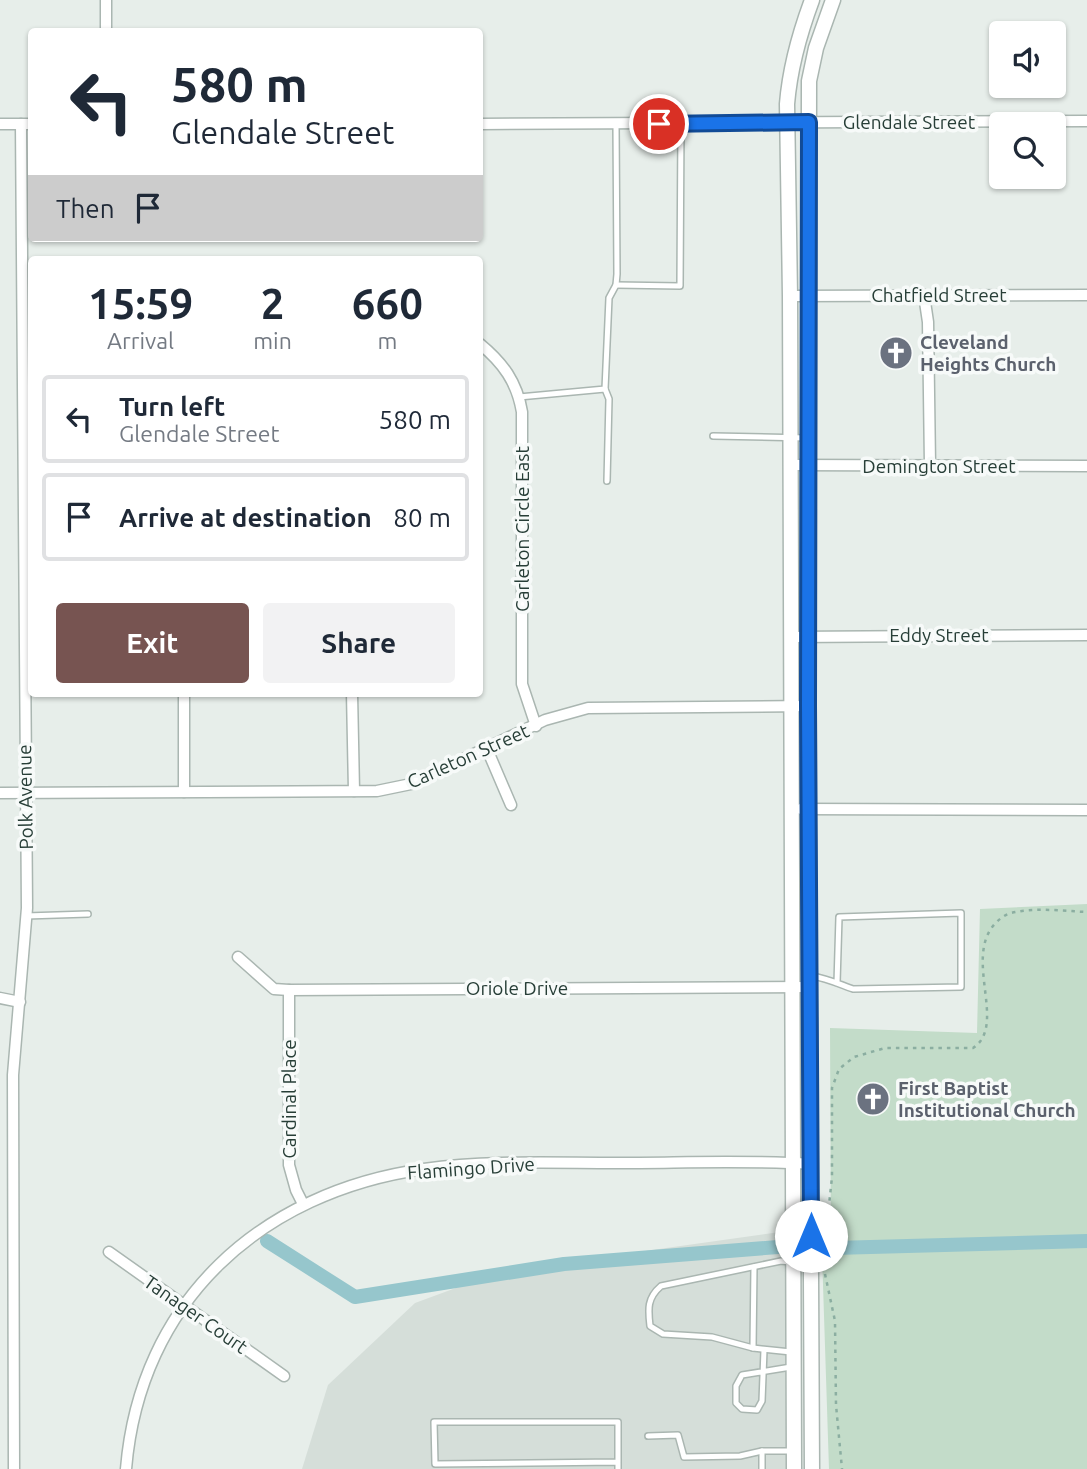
<!DOCTYPE html>
<style>
:root{--surface:#fff;--page:#f2f2f3;--text:#1f2937;--muted:#747a83;--line:#e0e1e3;--accent:#775451}
body{margin:0;font-family:Ubuntu,sans-serif;background:var(--page);color:var(--text);height:100vh;display:flex;flex-direction:column;font-size:26px;white-space:nowrap}
*{box-sizing:border-box;margin:0}
p{font-size:23px;color:var(--muted)}
.icon{flex:none;width:38px;height:38px;fill:none;stroke:currentColor;stroke-width:2;stroke-linecap:round;stroke-linejoin:round}
.map{position:relative;flex:1;overflow:hidden}
.drawer{position:absolute;left:28px;top:256px;width:455px;height:441px;display:flex;flex-direction:column;background:var(--surface);border-radius:7px;box-shadow:0 2px 5px #0004}
.drawer>*{flex:none}
.top-card{position:absolute;left:28px;top:28px;width:455px;height:214px;border-radius:7px;box-shadow:0 2px 5px #0004;background:#fff;color:var(--text);overflow:hidden}
.fabs{position:absolute;left:989px;top:21px;display:grid;gap:14px}
.fabs a{display:grid;place-items:center;width:77px;height:77px;border-radius:7px;background:var(--surface);box-shadow:0 2px 5px #0004;font-size:35px}
.pin{position:absolute;display:grid;place-items:center;width:60px;height:60px;color:#fff;margin:-30px;border:4px solid #fff;border-radius:50%;box-shadow:0 2px 7px #0007}
.me{position:absolute;width:77px;margin:-38px;rotate:0deg;stroke-linejoin:round;filter:drop-shadow(0 0 5px #0008)}
.turn{display:flex;align-items:center;gap:24px;height:147px;padding:0 28px;font-size:32px}
.turn .icon{width:91px;height:91px;stroke-width:2.5}
.turn b{display:block;font-size:49px;line-height:60px}
.then{display:flex;align-items:center;height:66px;padding:0 28px;background:#0003;gap:14px;font-size:26px}
.eta{display:flex;justify-content:space-evenly;align-items:center;height:119px;text-align:center}
.eta b{font-size:42px;font-weight:600;line-height:49px}
.primary-button{display:flex;gap:14px;margin-top:auto;padding:14px 28px}
.primary-button a{flex:1;height:80px;border-radius:7px;background:var(--accent);color:#fff;font-size:28px;font-weight:600;line-height:80px;text-align:center}
.primary-button a+a{background:var(--page);color:var(--text)}
ul{padding:0;list-style:none}
li{display:flex;align-items:center;gap:21px;height:88px;margin:0 14px 10px;padding:0 14px;border:4px solid var(--line);border-radius:7px}
li div{flex:1}
li b{display:block;font-size:26px}
li em{font-style:normal}
.map>svg:first-child{display:block}
</style>
<div class="map">
<svg width="1087" height="1469" viewBox="0 0 1087 1469">
<rect width="100%" height="100%" fill="#e7eeea"/>
<polygon fill="#d5ded9" points="787,1231 787,1469 302,1469 328,1385 415,1303 502,1271"/>
<polygon fill="#c3dcc9" points="1087,904 1087,1469 829,1469 822,1254 831,1253 830,1028 977,1033 980,909"/>
<g fill="none" stroke-linecap="round" stroke-linejoin="round">
<g stroke="#96c6cc" stroke-width="14">
<polyline points="267,1241 355,1297 564,1264 778,1247"/>
<polyline points="834,1248 1087,1241"/>
</g>
<defs>
<g id="service">
<polyline points="616,285 680,286 681,124"/>
<polyline points="605,389 609,399 607,481"/>
<polyline points="519,397 605,389 609,298 616,285 617,274 616,124"/>
<polyline points="713,436 807,438"/>
<polyline points="26,916 88,914"/>
<path d="M812,976C826,978 839,984 853,989L961,987V913L839,917L837,983"/>
<path d="M790,1262L781,1261L661,1286C647,1298 648,1309 650,1326L663,1334L712,1337L753,1348L791,1352"/>
<polyline points="753,1348 754,1267"/>
<polyline points="764,1350 762,1401 757,1410 742,1409 736,1403 736,1386 742,1375 791,1367"/>
<polyline points="648,1436 678,1435 684,1457 740,1456 762,1451 793,1451"/>
<polyline points="618,1469 618,1422 434,1422 435,1464 618,1462"/>
<polyline points="762,1469 762,1451"/>
</g>
<g id="minor">
<polyline points="106,0 106,32"/>
<polyline points="0,124 32,124"/>
<polyline points="480,124 1087,121"/>
<polyline points="924,295 928,322 930,465"/>
<polyline points="790,296 1087,295"/>
<path d="M480,344C503,363 517,382 522,412V684L536,726"/>
<polyline points="791,465 1087,466"/>
<polyline points="791,637 1087,635"/>
<polyline points="184,693 184,792"/>
<polyline points="352,693 354,791"/>
<polyline points="487,749 511,805"/>
<polyline points="0,793 377,791 411,784 545,720 588,708 808,706"/>
<polyline points="801,809 1087,810"/>
<polyline points="238,957 274,989 289,990 809,987"/>
<polyline points="289,990 289,1165 296,1190 303,1204"/>
<polyline points="0,998 20,1002"/>
<polyline points="109,1252 284,1376"/>
<polyline points="14,1469 13,1075 27,908 21,124"/>
<path d="M126,1469C140,1301 261,1192 424,1169C487,1160 552,1163 615,1163C680,1163 746,1160 811,1164"/>
</g>
<g id="tertiary">
<path d="M794,1469L790,296L787,104C790,67 799,35 812,0"/>
<polyline points="812,1469 808,706 809,81 816,48 833,0"/>
</g>
</defs>
<use href="#service" stroke="#aab6b1" stroke-width="8"/>
<use href="#minor" stroke="#aab6b1" stroke-width="13"/>
<use href="#tertiary" stroke="#aab6b1" stroke-width="17"/>
<g stroke="#8baea1" stroke-width="2.5" stroke-dasharray="3.5 5" stroke-linecap="butt">
<path d="M825,1243L832,1177V1088L839,1069L854,1057L885,1048H973C1007,1026 965,961 993,926C998,920 1004,915 1011,913C1035,907 1062,911 1087,912"/>
<polyline points="825,1274 835,1321 836,1405 842,1469"/>
</g>
<use href="#service" stroke="#fff" stroke-width="5"/>
<use href="#minor" stroke="#fff" stroke-width="10"/>
<use href="#tertiary" stroke="#fff" stroke-width="14"/>
</g>
<g fill="none" stroke-linecap="round" stroke-linejoin="round">
<defs>
<polyline id="route" points="659,124 809,122 808,706 811,1236"/>
</defs>
<use href="#route" stroke="#114b97" stroke-width="18"/>
<use href="#route" stroke="#1a73e8" stroke-width="12"/>
</g>
<defs>
<symbol id="church-disc" viewBox="-11 -11 22 22"><circle r="9.5" fill="#6b7280" stroke="#f7faf9"/><path d="M-1.2-6h2.4v3.5h3.3v2.4h-3.3V6h-2.4V-.1h-3.3v-2.4h3.3Z" fill="#fff"/></symbol>
</defs>
<g fill-rule="evenodd">
<use href="#church-disc" x="877" y="334" width="38" height="38"/>
<use href="#church-disc" x="854" y="1080" width="38" height="38"/>
</g>
<g text-anchor="middle" dominant-baseline="central" stroke-width="7" stroke-linejoin="round" paint-order="stroke">
<g font-size="19" fill="#273e37" stroke="#f7faf9">
<text x="909" y="122">Glendale Street</text>
<text x="939" y="295">Chatfield Street</text>
<text x="939" y="466">Demington Street</text>
<text transform="translate(522 529) rotate(-90)">Carleton Circle East</text>
<text x="939" y="635">Eddy Street</text>
<text transform="translate(468 756) rotate(-24)">Carleton Street</text>
<text transform="translate(25 797) rotate(-91)">Polk Avenue</text>
<text x="517" y="988">Oriole Drive</text>
<text transform="translate(289 1099) rotate(-90)">Cardinal Place</text>
<text transform="translate(471 1168) rotate(-4)">Flamingo Drive</text>
<text transform="translate(196 1314) rotate(35)">Tanager Court</text>
</g>
<g font-size="19" font-weight="bold" fill="#5b616d" stroke="#f7faf9" text-anchor="start">
<text x="920" y="342">Cleveland<tspan x="920" dy="22">Heights Church</tspan></text>
<text x="898" y="1088">First Baptist<tspan x="898" dy="22">Institutional Church</tspan></text>
</g>
</g>
</svg>
<div class="fabs">
<a><svg class="icon" aria-label="sound" viewBox="0 0 24 24"><path d="M4 9h4l5-4v14l-5-4H4zM17 9q2 3 0 6"/></svg></a>
<a><svg class="icon" aria-label="search" viewBox="0 0 24 24"><circle cx="10" cy="10" r="6"/><path d="M15 15l6 6"/></svg></a>
</div>
<div class="pin" style="left:659px;top:124px;background:#d93025"><svg class="icon" aria-label="arrive" viewBox="0 0 24 24"><path d="M6 21V4h12l-3 4 3 4H6"/></svg></div>
<svg class="me" style="left:811px;top:1236px" viewBox="-20 -20 40 40"><circle r="19" fill="#fff"/><path d="M0-13L10 11 0 6-10 11z" fill="#1a73e8"/></svg>
<div class="top-card">
<div class="turn"><svg class="icon" aria-label="left" viewBox="0 0 24 24"><path d="M17 20v-9H6M10 6l-5 5 5 5"/></svg><div><b>580 m</b>Glendale Street</div></div>
<div class="then">Then<svg class="icon" aria-label="arrive" viewBox="0 0 24 24"><path d="M6 21V4h12l-3 4 3 4H6"/></svg></div>
</div>
<section class="drawer">
<div class="eta">
<div><b>15:59</b><p>Arrival</p></div>
<div><b>2</b><p>min</p></div>
<div><b>660</b><p>m</p></div>
</div>
<ul>
<li><svg class="icon" aria-label="left" viewBox="0 0 24 24"><path d="M17 20v-9H6M10 6l-5 5 5 5"/></svg><div><b>Turn left</b><p>Glendale Street</p></div><em>580 m</em></li>
<li><svg class="icon" aria-label="arrive" viewBox="0 0 24 24"><path d="M6 21V4h12l-3 4 3 4H6"/></svg><div><b>Arrive at destination</b></div><em>80 m</em></li>
</ul>
<div class="primary-button"><a>Exit</a><a>Share</a></div>
</section>
</div>
